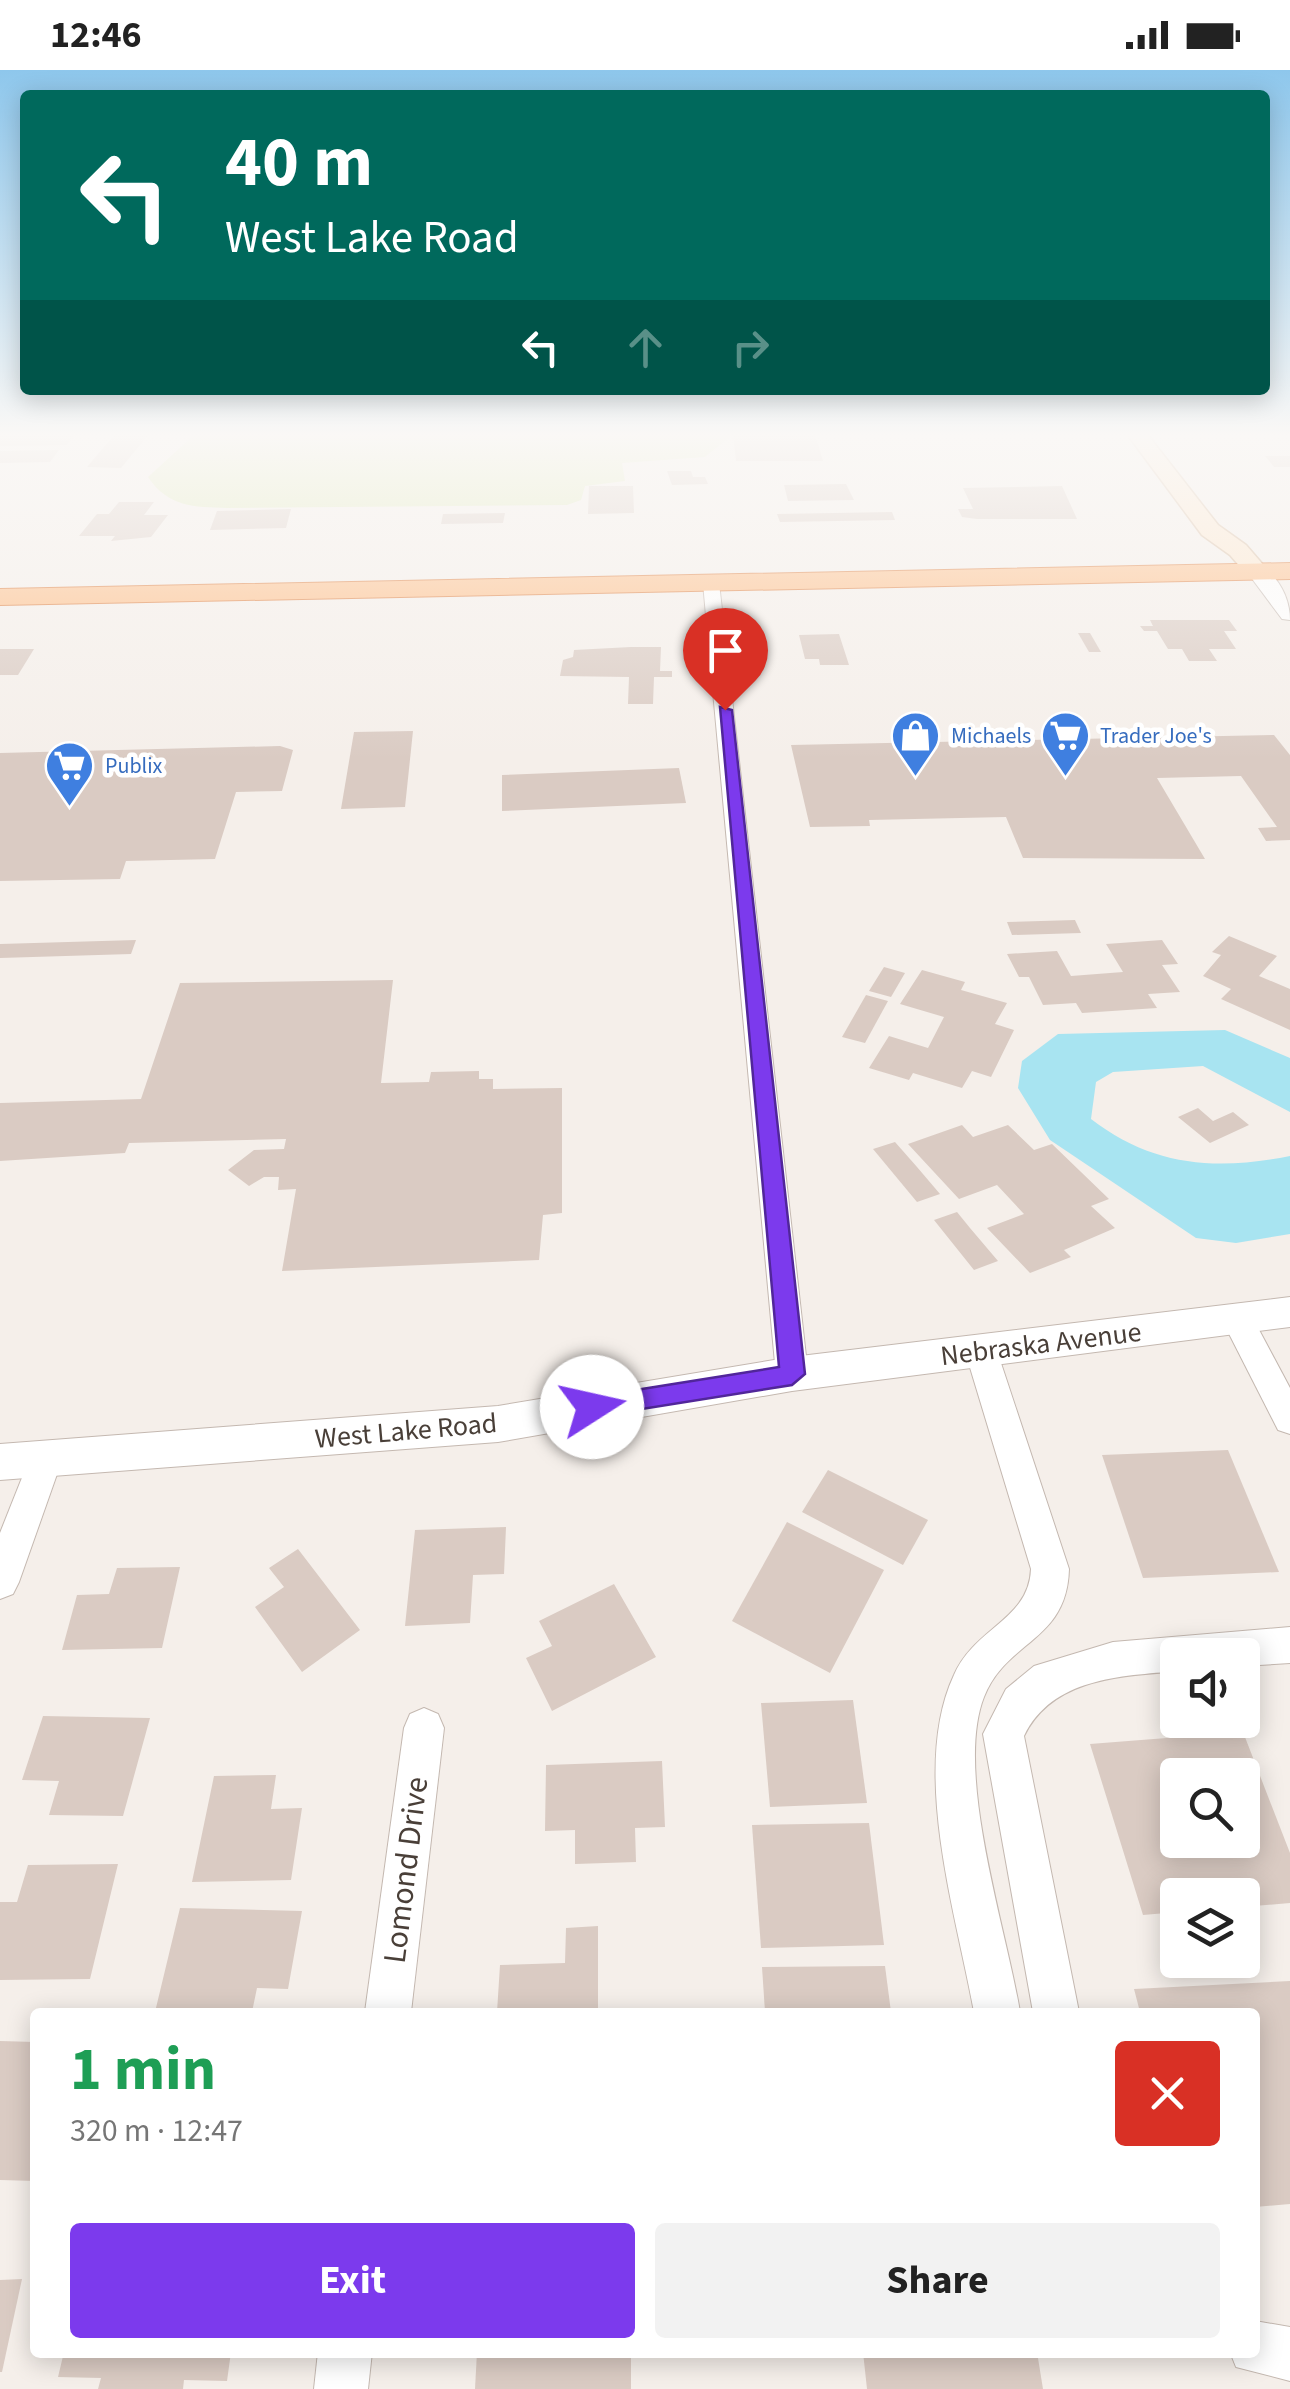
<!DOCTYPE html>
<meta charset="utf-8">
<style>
:root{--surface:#fff;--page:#f2f2f2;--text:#222;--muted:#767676;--accent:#7c3aed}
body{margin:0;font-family:"Source Sans 3",sans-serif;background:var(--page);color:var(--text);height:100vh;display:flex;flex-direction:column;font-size:38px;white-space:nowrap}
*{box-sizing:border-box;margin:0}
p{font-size:32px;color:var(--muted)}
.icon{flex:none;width:55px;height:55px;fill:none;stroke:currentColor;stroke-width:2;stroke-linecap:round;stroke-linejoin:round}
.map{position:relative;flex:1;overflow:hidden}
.side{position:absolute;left:30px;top:1938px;width:1230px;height:350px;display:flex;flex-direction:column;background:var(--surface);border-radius:10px;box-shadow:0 5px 25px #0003}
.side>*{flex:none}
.banner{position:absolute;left:20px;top:20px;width:1250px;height:305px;border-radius:10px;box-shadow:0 5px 25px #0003;background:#00695c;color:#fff;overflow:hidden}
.buttons{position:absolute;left:1160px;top:1568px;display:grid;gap:20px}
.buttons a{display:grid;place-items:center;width:100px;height:100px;border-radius:10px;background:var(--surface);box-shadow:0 5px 25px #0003;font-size:50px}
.pin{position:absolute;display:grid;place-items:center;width:85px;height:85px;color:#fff;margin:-102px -42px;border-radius:50% 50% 50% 0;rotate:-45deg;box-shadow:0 0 10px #0007}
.pin .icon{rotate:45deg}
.me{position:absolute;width:110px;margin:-55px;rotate:80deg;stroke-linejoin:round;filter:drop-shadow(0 0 8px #0008)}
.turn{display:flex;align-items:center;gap:35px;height:210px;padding:0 40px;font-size:45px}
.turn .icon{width:130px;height:130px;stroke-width:2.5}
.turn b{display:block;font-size:70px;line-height:85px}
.lanes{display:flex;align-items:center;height:95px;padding:0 40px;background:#0003;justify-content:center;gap:50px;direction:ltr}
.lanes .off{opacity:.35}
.round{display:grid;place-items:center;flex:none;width:105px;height:105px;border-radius:10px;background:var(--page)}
.head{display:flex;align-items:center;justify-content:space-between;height:170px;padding:0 40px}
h1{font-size:60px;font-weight:700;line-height:75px;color:#1e9e55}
.cta{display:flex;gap:20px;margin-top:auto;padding:20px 40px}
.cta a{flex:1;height:115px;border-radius:10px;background:var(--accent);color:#fff;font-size:40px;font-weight:700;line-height:115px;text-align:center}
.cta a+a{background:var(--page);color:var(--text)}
.status{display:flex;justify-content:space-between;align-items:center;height:70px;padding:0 50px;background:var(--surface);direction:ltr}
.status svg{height:28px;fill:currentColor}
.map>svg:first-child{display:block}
</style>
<div class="status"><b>12:46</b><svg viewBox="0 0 49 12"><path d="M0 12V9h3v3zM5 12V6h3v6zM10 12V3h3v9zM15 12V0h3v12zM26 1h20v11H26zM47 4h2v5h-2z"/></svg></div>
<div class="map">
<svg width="1290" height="2319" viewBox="0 0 1290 2319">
<rect width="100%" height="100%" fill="#f5efea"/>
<path fill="#dde9b4" d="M195,364H733L705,387L622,393L625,411L585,416L581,430L567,435L227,438C194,437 168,437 148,407Z"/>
<path fill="#a8e4f1" d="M1225,960L1290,988V1042L1203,996L1113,1002L1096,1012L1091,1049C1152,1096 1215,1101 1290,1086V1164L1236,1173L1196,1168L1050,1070L1018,1018L1022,991L1058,964Z"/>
<g fill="#dacbc3" fill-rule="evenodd">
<polygon points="75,364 67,375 0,376 0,365"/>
<polygon points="115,364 149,364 121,398 87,397"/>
<polygon points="733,364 815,364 823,391 736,391"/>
<polygon points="59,380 50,392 0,393 0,381"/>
<polygon points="1265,386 1290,386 1290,397 1274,397"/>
<polygon points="667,401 691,401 693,407 705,407 708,414 672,415"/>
<polygon points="846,414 854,430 788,431 784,415"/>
<polygon points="589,416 633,416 634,443 588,444"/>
<polygon points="1062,416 1077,449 977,449 962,447 958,439 973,439 963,418"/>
<polygon points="119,432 154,432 144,445 168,445 151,467 111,471 115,466 79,466 97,444 109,444"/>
<polygon points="291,439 286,458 210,460 217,441"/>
<polygon points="892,442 895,450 780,452 777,444"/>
<polygon points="505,443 503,453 441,454 443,444"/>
<polygon points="1150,550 1229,550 1237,561 1224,561 1236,579 1209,579 1217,591 1189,591 1182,579 1168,579 1157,561 1144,561 1140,556 1153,556"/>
<polygon points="1078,563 1090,563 1101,582 1089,582"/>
<polygon points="839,564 849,595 820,595 819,589 805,589 799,565"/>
<polygon points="631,577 661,577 660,601 672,601 672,607 654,607 653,634 628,634 629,607 560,606 563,590 573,587 574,580"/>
<polygon points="0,579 34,579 18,605 0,605"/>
<polygon points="413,661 405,737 341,739 354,662"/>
<polygon points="1274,665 1290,685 1290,770 1266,771 1258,758 1277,757 1241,706 1157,708 1205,789 1023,788 1006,747 869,750 870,756 810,757 791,675"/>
<polygon points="280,676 293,680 282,721 236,722 215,789 126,791 120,809 0,811 0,683"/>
<polygon points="679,698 686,733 502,741 502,705"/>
<polygon points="1075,850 1081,863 1012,865 1007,852"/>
<polygon points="1229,866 1277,886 1259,906 1290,919 1290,960 1221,929 1231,919 1203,906 1221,885 1212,882"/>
<polygon points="136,870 131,884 0,888 0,874"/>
<polygon points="1162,870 1178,894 1162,895 1180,922 1148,924 1157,938 1082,943 1076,933 1043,935 1029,907 1019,907 1007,884 1057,881 1071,906 1123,902 1106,874"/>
<polygon points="884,897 905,903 891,927 869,921"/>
<polygon points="922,900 965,912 961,920 1007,933 995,954 1014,960 991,1007 972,1001 962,1018 913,1003 909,1010 869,998 889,966 928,978 944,947 900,934"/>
<polygon points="393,910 381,1013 429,1012 431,1002 479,1001 479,1009 493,1009 493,1019 562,1018 562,1143 543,1145 539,1190 282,1201 296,1119 278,1120 279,1107 264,1107 249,1116 228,1100 254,1080 284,1079 286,1069 129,1073 125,1083 0,1091 0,1033 141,1029 180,913"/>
<polygon points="866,925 888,931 865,973 842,967"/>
<polygon points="1198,1038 1213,1051 1233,1042 1249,1055 1210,1073 1178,1047"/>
<polygon points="962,1055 973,1067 1008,1055 1034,1080 1052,1074 1109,1129 1091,1136 1115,1158 1064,1180 1071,1187 1030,1203 987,1158 1024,1144 997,1115 959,1129 908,1074"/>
<polygon points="895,1072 917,1097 940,1124 917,1132 873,1079"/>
<polygon points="957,1142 970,1158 998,1191 974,1200 934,1150"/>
<polygon points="1228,1380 1279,1502 1143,1508 1102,1385"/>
<polygon points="828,1400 928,1450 903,1495 802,1442"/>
<polygon points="787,1452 884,1500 830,1603 732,1551"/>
<polygon points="506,1457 504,1504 473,1505 470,1553 405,1556 415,1460"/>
<polygon points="298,1479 360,1560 302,1602 255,1537 284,1517 269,1498"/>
<polygon points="180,1497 162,1578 62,1580 77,1525 109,1524 117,1498"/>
<polygon points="614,1514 656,1587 552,1641 526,1588 552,1576 539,1551"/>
<polygon points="853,1630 867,1733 770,1737 761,1633"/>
<polygon points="43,1646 150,1648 123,1746 49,1745 59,1711 22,1710"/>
<path d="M1243,1662L1290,1783V1833L1242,1837V1825H1178V1842L1143,1845L1090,1674ZM1178,1705H1242V1770H1178Z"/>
<polygon points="662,1691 665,1757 635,1758 636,1792 575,1794 575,1760 545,1761 546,1695"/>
<polygon points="276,1705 271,1739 302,1738 291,1810 192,1812 214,1706"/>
<polygon points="869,1753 884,1875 761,1878 752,1755"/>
<polygon points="118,1794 90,1909 0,1910 0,1832 17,1832 28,1795"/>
<polygon points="180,1838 302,1841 288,1919 257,1918 252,1942 155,1942"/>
<polygon points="598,1856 598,1942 497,1942 500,1895 565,1893 566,1858"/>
<polygon points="885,1896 891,1942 765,1942 762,1897"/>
<polygon points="1290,1911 1290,2134 1255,2137 1255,1942 1140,1942 1134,1919"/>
<polygon points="0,1971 35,1972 35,2111 0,2110"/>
<polygon points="22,2209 2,2302 0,2302 0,2210"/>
<polygon points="64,2282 231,2282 227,2311 184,2310 183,2319 98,2319 101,2308 58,2307"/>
<polygon points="477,2282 631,2282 631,2319 475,2319"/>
<polygon points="863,2282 1037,2282 1043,2319 867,2319"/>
</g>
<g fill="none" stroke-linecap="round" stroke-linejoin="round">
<defs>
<g id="minor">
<polygon points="711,508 719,513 808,1304 804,1313 792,1317 780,1313 776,1304 703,513"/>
<polygon points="1238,1238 1249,1241 1290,1318 1290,1364 1278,1360 1222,1250 1227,1241"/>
<path d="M981,1268L992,1272L997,1281L1069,1499C1067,1572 1006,1570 984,1627C954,1703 1007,1861 1020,1942H974C956,1843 910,1699 954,1605C975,1557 1029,1550 1031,1499L965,1281L970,1272Z"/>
<polygon points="45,1375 57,1380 62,1390 19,1512 13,1524 0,1529 0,1463 33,1380"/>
<path d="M1290,1557V1593L1242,1596V1585H1178V1601C1120,1606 1052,1608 1024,1666L1079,1942H1033L983,1664L1006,1619L1034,1596L1113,1572Z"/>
<polygon points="424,1638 438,1644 444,1658 411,1942 365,1942 404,1658 410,1644"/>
<polygon points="1255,2251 1290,2257 1290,2311 1236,2297 1230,2282 1255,2282"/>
<polygon points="318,2282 372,2282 368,2319 314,2319"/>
</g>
<g id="tertiary">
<path d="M1257,496C1279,503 1290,530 1290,550L1282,549L1247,502Z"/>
<polygon points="1290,1227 1290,1257 792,1321 498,1372 0,1410 0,1374 498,1336 792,1287"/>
</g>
<polygon id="secondary" points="1127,364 1147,364 1218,455 1246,475 1265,497 1265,507 1249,507 1230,485 1202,465"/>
<polygon id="trunk" points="1290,493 1290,509 0,535 0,519"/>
</defs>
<use href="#minor" stroke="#c4b8b0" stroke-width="2"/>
<use href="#tertiary" stroke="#c4b8b0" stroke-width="2"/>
<use href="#secondary" stroke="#d8ba9d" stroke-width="3"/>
<use href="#trunk" stroke="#de7d3c" stroke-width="2"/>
<use href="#minor" fill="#fff" fill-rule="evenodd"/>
<use href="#tertiary" fill="#fff" fill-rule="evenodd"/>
<use href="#secondary" fill="#fee6cb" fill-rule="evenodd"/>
<use href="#trunk" fill="#febc84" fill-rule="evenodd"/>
</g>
<linearGradient id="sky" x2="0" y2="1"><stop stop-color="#8ec7ec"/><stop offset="0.53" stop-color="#faf8f6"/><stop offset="1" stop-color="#faf8f6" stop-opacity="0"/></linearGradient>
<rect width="1290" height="689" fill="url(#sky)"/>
<polygon fill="#7c3aed" stroke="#51269a" stroke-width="2.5" points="720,637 732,640 805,1304 792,1315 592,1347 580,1337 592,1327 779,1297"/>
<defs>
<symbol id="shop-pin" viewBox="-11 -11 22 30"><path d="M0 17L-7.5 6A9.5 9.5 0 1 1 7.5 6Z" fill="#3f7fe0" stroke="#fff"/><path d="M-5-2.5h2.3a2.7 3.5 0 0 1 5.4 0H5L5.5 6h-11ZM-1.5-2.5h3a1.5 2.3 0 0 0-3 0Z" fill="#fff"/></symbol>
<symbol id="supermarket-pin" viewBox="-11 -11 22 30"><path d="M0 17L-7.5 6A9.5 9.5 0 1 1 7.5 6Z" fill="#3f7fe0" stroke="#fff"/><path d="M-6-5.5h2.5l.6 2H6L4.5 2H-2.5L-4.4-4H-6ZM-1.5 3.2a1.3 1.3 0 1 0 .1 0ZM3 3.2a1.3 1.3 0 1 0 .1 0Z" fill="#fff"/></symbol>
</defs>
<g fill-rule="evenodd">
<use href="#shop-pin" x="888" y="638" width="55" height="75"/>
<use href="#supermarket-pin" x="1038" y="638" width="55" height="75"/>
<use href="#supermarket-pin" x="42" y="668" width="55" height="75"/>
</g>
<g text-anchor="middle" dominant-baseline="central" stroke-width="9" stroke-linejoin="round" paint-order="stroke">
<g font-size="22" fill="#366cbe" stroke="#fff" text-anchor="start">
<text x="951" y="666">Michaels</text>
<text x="1100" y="666">Trader Joe's</text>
<text x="105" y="696">Publix</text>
</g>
<g font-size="28" fill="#493f38" stroke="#fff">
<text transform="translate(1041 1274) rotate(-7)">Nebraska Avenue</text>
<text transform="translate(406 1361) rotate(-5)">West Lake Road</text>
</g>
<g font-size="32" fill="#493f38" stroke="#fff">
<text transform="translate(406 1800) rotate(-83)">Lomond Drive</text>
</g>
</g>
</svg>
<div class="buttons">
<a><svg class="icon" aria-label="sound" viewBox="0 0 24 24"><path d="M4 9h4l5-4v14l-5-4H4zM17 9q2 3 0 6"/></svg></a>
<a><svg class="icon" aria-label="search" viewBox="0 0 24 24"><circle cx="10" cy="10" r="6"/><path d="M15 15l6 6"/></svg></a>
<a><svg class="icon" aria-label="layers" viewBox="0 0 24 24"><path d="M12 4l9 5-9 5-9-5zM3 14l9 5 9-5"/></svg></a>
</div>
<div class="pin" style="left:725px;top:640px;background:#d93025"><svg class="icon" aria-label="arrive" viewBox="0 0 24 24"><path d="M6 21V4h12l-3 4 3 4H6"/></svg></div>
<svg class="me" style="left:592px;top:1337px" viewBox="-20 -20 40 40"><circle r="19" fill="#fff"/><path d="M0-13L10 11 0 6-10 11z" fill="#7c3aed"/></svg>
<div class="banner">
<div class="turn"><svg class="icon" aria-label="left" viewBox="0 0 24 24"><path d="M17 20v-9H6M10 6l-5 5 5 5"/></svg><div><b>40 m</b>West Lake Road</div></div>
<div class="lanes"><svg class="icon" aria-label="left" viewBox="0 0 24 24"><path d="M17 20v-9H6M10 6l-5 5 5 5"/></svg><svg class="icon off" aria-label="ahead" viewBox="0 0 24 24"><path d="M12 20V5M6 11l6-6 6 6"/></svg><svg class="icon off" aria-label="right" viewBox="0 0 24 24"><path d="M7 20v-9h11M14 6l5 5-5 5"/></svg></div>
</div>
<section class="side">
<div class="head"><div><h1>1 min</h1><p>320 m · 12:47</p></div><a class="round" style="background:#d93025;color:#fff"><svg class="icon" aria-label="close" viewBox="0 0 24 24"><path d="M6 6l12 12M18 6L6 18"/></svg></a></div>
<div class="cta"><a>Exit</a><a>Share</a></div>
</section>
</div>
